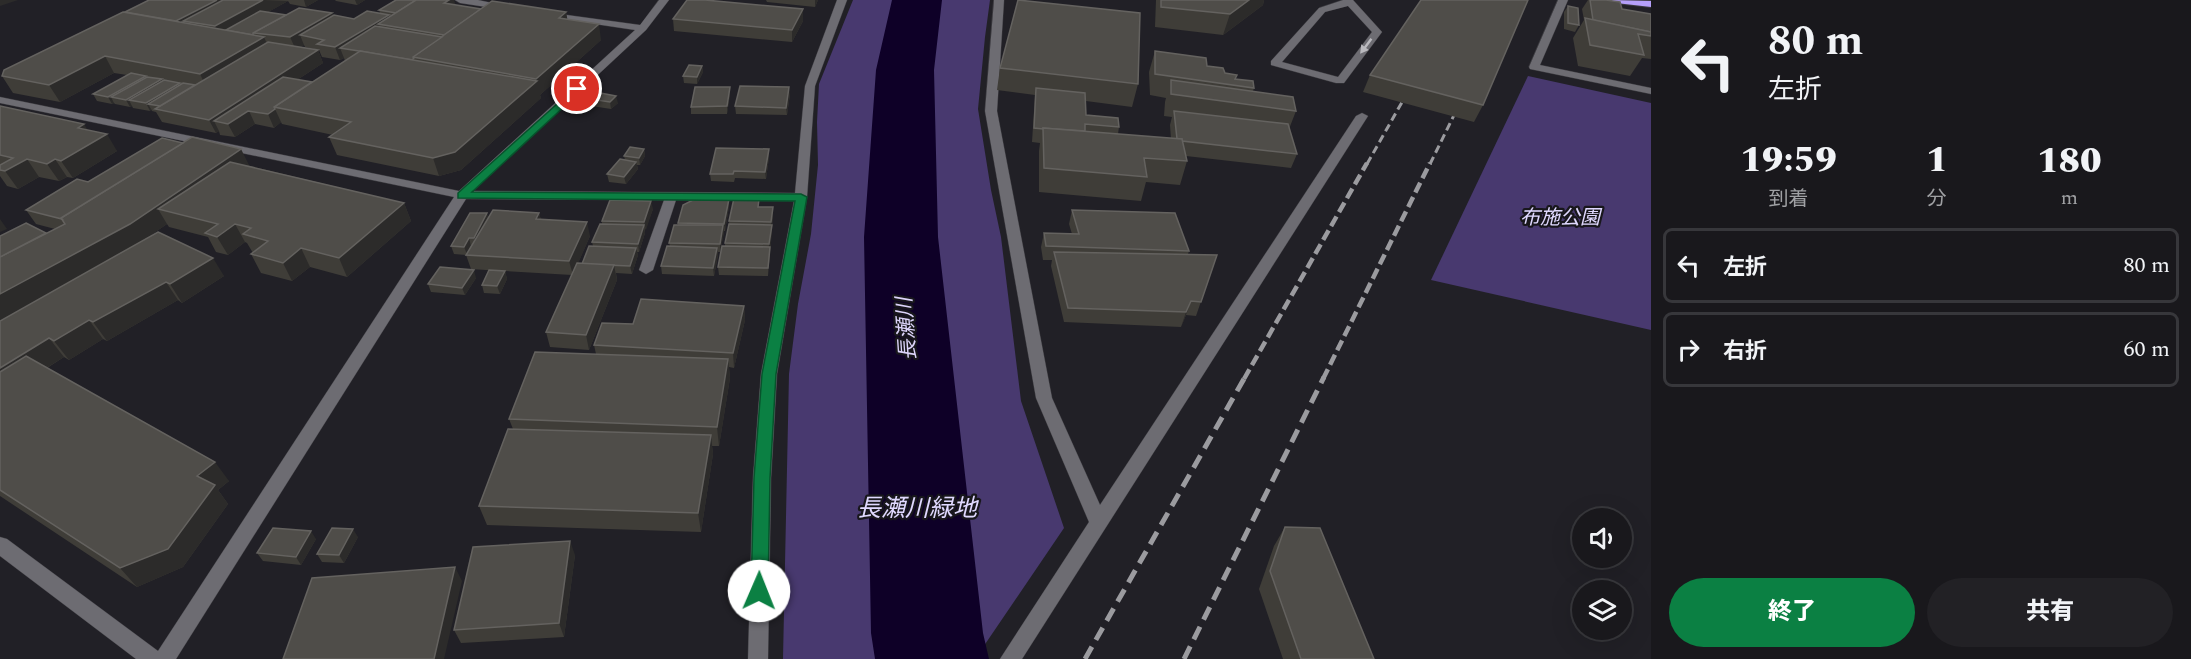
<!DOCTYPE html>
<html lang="ja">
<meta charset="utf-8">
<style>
:root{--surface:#19181c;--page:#222125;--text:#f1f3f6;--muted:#9fa0a3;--line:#37373b;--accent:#0b8043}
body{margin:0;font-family:Spectral,"Noto Sans JP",serif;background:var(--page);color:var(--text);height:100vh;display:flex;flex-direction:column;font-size:22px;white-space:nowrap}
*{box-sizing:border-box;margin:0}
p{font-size:20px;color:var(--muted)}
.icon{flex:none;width:33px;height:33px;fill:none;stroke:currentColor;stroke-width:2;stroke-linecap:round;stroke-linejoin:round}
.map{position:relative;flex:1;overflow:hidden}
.details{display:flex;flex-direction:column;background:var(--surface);width:540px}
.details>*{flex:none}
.guide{background:#19181c;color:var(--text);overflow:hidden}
.tools{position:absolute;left:1572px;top:508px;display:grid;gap:12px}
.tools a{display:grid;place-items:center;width:60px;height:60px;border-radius:50%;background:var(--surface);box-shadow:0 6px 24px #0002,0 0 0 2px var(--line);font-size:30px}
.pin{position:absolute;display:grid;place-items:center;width:51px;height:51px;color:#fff;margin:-26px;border:3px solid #fff;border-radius:50%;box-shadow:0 2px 6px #0007}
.me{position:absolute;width:66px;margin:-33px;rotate:1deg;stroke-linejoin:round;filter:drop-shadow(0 0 4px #0008)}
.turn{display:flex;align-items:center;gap:21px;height:126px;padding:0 18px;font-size:27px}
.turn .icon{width:78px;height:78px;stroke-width:2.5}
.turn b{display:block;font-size:42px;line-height:51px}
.eta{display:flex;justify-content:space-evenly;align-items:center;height:102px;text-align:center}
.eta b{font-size:36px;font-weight:800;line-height:42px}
.action{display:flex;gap:12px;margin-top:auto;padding:12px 18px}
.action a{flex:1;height:69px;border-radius:36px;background:var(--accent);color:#fff;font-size:24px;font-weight:800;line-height:69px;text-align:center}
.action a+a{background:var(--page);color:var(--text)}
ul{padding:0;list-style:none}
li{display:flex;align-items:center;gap:18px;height:75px;margin:0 12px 9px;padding:0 6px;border:3px solid var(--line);border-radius:9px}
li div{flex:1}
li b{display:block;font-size:22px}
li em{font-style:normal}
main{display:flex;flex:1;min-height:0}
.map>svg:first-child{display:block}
</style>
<main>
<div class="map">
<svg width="1651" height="659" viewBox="0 0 1651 659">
<rect width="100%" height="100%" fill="#212026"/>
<g fill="#48396f">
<polygon points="853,0 990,0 985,37 978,109 991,190 1001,237 1021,401 1064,528 975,659 783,659 789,374 798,304 811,234 818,165 817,122 819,84"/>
<polygon points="1528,76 1651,103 1651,330 1431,280"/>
</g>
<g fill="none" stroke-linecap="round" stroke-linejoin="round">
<polygon fill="#0e0027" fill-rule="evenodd" points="892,0 942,0 934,70 938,237 983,633 989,659 875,659 871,633 864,237 876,70"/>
<defs>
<g id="minor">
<polygon points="455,0 478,0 511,7 506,10 460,3"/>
<polygon points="659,0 669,0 646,30 473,191 795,193 805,86 837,0 847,0 815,86 807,197 777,374 771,478 768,659 748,659 753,478 761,374 794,201 676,200 653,270 646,274 639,270 664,200 466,199 176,659 136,659 0,556 0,537 7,539 158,651 454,197 0,103 0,97 459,191 635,30 548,17 545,16 545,12 640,25"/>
<polygon points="994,0 1004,0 997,111 1052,398 1100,505 1356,116 1362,113 1368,116 1022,659 1000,659 1089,522 1036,398 985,111"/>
<path d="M1343,0H1353L1382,32L1344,83H1336L1271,65V61L1319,8ZM1348,6L1372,32L1338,77L1282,62L1325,12Z"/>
<polygon points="1558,0 1568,0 1540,65 1651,88 1651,94 1530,69 1529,67"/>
</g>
<polygon id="highway" points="1610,0 1651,1 1651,7 1616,3"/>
</defs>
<use href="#minor" stroke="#3b3a3f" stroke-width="1"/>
<use href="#highway" stroke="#3b3a3f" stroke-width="2"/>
<use href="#minor" fill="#6d6c72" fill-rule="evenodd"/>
<use href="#highway" fill="#b59ff9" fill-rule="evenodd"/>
<g stroke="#9b9b9f" stroke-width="3" stroke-dasharray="8 4.5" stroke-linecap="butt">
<polyline points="1367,164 1410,88"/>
<polyline points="1430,164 1461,101"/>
</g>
<g stroke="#9b9b9f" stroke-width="4.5" stroke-dasharray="11 5" stroke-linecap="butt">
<polyline points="1244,379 1367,163"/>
<polyline points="1323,379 1430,163"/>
</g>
<g stroke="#9b9b9f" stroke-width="5" stroke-dasharray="14 8" stroke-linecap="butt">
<polyline points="1085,659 1245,377"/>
<polyline points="1184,659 1324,377"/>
</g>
</g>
<g fill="#3f3d38" fill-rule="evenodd">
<path d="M149,0H318L306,7L290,4L288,1L268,12L286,15L332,13L333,16L354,19L380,13L379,10L456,5L481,9L566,12L567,19L601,40L540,95L541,98L461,170L439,176L337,155L329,137L333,135L282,124L281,122L274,128L255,124L235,137L220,135L219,131L216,133L162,122L156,112L152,111L151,109L150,111L133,108L132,106L130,107L115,104L114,103L112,104L97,101L93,94L127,75L114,73L60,102L13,93L2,76ZM304,45L305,47L319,50L322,57L340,60L344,58L345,61L312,82L297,80L323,63L318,50L300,47Z"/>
<polygon points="335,0 365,0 357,5 336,1"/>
<polygon points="766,0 818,0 815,7 767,2"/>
<polygon points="1156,0 1264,0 1263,5 1223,35 1155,27"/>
<polygon points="1588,0 1606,0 1622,9 1651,14 1651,59 1642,58 1630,76 1578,66 1573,38 1584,20 1582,9"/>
<polygon points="1568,6 1579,25 1575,32 1564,29 1564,12"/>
<polygon points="803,9 803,21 792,42 674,31 673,19"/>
<polygon points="1155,51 1207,66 1225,73 1254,88 1253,91 1296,111 1289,129 1297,154 1291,168 1186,156 1187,161 1180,185 1146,182 1141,201 1039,192 1039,151 1040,143 1032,142 1035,95 997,90 1000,68 1138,84 1132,107 1086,101 1086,115 1119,127 1118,134 1171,139 1170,125 1172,117 1164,116 1165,102 1166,98 1150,95 1149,72"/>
<polygon points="702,66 703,72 697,84 684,83 683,76"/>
<polygon points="1370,75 1483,105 1474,122 1363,92"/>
<polygon points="730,94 727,114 691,114 691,107"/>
<polygon points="790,94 787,115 736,114 735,106"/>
<polygon points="583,98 618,103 611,109 585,105"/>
<polygon points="0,106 88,130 117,151 73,178 67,177 59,181 39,177 18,189 7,186 0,176"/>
<polygon points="644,149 645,156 640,165 637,165 638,169 626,184 609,182 607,174 625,160 624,156"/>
<polygon points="769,149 769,157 766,179 735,178 734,182 711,181 710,174"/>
<polygon points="250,166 404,203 411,221 347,277 310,267 292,281 261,273 251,254 253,253 247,243 245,242 228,255 216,252 208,237 169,227 167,224 148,237 224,276 182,303 178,300 107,341 103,339 69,360 64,357 47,368 229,481 218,490 228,504 183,567 137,587 0,496 0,236 46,233 55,229 36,224 26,210 88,182"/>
<polygon points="729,199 729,206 725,231 724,231 720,252 718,252 718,255 714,276 662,274 661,266 670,246 669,243 678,225 678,223"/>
<polygon points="653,209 645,230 645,233 639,252 637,252 638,255 632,274 616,273 617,280 589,350 550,347 546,332 572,275 505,271 507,279 500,294 484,293 482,285 501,271 471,269 466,255 454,254 451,246 488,217 539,213 541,220 590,236 578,263 582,264 593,246 592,242 602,224 602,221"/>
<polygon points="1072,210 1189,251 1188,254 1217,255 1196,316 1186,315 1181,327 1064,322 1051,266 1052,260 1043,260 1041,247 1044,233 1072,234 1069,224"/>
<polygon points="773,215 768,276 719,275 718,267 725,246 725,243 729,224 729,221"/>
<polygon points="476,278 465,295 431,292 428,284"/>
<polygon points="744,306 745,320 734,368 729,367 730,378 719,446 712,446 713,454 701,532 487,525 479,506 513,429 509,419 596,354 594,345 633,324"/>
<polygon points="1285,527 1374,659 1283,659 1259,589 1274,546"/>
<polygon points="358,537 344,563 322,562 317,554"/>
<polygon points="316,539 301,565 263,561 257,553"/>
<polygon points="575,555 564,637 461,643 454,630"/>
</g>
<g fill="#2c2b2a">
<polygon points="0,0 18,0 0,6"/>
<polygon points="217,0 245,0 183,21 188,30 176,21"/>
<polygon points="263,0 288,1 220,39 215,26"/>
<polygon points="304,0 318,0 306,7"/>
<polygon points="355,0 365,0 357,5"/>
<polygon points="449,0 454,0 457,9 444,3"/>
<polygon points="815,0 818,0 815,7"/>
<polygon points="1249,0 1264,0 1263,5 1223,35 1230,14"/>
<polygon points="803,9 803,21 792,42 792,30"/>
<polygon points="566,12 569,28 559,18"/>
<polygon points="332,13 336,25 300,35 304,45 296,50 290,37"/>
<polygon points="389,15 393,27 378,24 382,34 340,48 344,58 340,60 335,47"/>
<polygon points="599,24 601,40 540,95 541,98 461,170 439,176 433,158 536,82 536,79"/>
<polygon points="264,37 271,53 208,91 200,74"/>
<polygon points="318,50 323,63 249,111 255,124 235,137 228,124 214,121 219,131 216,133 209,120"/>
<polygon points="105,56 114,73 60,102 49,85"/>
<polygon points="702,66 703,72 697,84 697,77"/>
<polygon points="146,76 150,83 111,97 114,103 112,104 108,97"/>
<polygon points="162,79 166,86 129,100 132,106 130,107 126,100"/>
<polygon points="180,83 183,90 148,104 151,109 150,111 146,103"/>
<polygon points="730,87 730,94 727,114 727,106"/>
<polygon points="789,87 790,94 787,115 786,108"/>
<polygon points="616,96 618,103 611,109 610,102"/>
<polygon points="275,109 281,122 274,128 268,114"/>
<polygon points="84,124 95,141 107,134 117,151 73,178 61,161 78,128"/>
<polygon points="241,149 250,167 158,209 167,224 141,242 0,322 0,294"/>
<polygon points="644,149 645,156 640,165 639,158"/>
<polygon points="769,149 769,157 766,179 765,172"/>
<polygon points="27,159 39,177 18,189 5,171"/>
<polygon points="55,159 67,177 59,181 47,164"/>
<polygon points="636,162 638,169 626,184 624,177"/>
<polygon points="729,199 729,206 725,231 724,224"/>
<polygon points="651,201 653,209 646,230 644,222"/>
<polygon points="404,203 411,221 347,277 339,258"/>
<polygon points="773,207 773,215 771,230 771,222"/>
<polygon points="487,213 490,221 477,246 474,238"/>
<polygon points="539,213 543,227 536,219"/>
<polygon points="0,219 7,229 0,232"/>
<polygon points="587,222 590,236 573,275 569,261"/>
<polygon points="235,224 245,242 228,255 217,237"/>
<polygon points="644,225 645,233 639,252 638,244"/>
<polygon points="723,225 724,233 720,252 720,244"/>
<polygon points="772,225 772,232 768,276 768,268 769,244"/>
<polygon points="469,238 471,246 467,254 464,247"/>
<polygon points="301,248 310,267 292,281 283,263"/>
<polygon points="636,248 638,255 632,274 630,266"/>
<polygon points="717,248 718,255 714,276 713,268"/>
<polygon points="213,258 224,276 182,303 170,284"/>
<polygon points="614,265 617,280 589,350 586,335"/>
<polygon points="474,270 476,278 465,295 462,288"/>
<polygon points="505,271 507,279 500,294 497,286"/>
<polygon points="166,282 178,300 107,341 93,322"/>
<polygon points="1191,301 1186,315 1181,327 1186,312"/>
<polygon points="744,306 745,320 734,368 733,353"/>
<polygon points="89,320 103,339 69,360 54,341"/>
<polygon points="49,338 64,357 0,397 0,368"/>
<polygon points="728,359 730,378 719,446 717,427"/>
<polygon points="711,435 713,454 701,532 698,513"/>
<polygon points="215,462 229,481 218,490 228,504 183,567 137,587 120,568 197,476"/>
<polygon points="353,529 358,537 344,563 339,555"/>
<polygon points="311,531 316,539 301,565 296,557"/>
<polygon points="570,541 575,555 564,637 559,623"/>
<polygon points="455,567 462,581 444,659 434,659"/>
</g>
<g fill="#4f4d49" stroke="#64625f" stroke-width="1.5">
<polygon points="149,0 217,0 176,21 125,12"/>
<polygon points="223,0 263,0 215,26 183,21"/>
<polygon points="396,0 416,0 396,13 379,10"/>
<polygon points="416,0 449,0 444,3 481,9 444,35 378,24"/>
<polygon points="687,0 705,0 803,9 792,30 673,19"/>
<polygon points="1018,0 1140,13 1138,84 1000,68"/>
<polygon points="1161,0 1249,0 1230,14 1161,7"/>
<polygon points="1421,0 1528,0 1483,105 1370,75"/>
<polygon points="1590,0 1606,0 1620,2 1622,9 1651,14 1651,32 1593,20"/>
<polygon points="492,1 566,12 559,18 599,24 536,79 413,57"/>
<polygon points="1568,6 1578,8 1579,25 1568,23"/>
<polygon points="299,8 332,13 290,37 253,33"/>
<polygon points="260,11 286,15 253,33 253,35 226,30"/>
<polygon points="367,11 389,15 335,47 317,44 324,40 300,35 334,15 354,19"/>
<polygon points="123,12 264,37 200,74 105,56 49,85 2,76 4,70"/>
<polygon points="1585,18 1651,32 1651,36 1638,34 1644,55 1590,45"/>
<polygon points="375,26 442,37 413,57 414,58 412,60 360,51 359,51 340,48"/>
<polygon points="268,42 318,50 209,120 155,109"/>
<polygon points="360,51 537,81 455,152 433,158 329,137 351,122 274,107"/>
<polygon points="1155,51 1206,58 1207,66 1223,68 1225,73 1237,75 1235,79 1253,81 1254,88 1155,74"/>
<polygon points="689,65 702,66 697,77 683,76"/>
<polygon points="131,73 146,76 108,97 93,94"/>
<polygon points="147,77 162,79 126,100 111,97"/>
<polygon points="283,77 312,82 274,107 275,109 268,114 248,111 228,124 214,121"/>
<polygon points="164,80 180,83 146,103 129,100"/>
<polygon points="1171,80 1293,97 1296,111 1171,94"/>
<polygon points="183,83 195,85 160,106 148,104"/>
<polygon points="740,86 789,87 786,108 735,106"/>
<polygon points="695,87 730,87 727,106 691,107"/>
<polygon points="1036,88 1085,93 1086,115 1118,118 1119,127 1085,124 1085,131 1043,128 1043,129 1034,128"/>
<polygon points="590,91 616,96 610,102 583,98"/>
<polygon points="0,106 84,124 78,128 107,134 61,161 55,159 47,164 27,159 5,171 0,170 0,165 13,158 0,155"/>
<polygon points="1174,111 1288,124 1297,154 1182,141 1182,139 1177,139"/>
<polygon points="1043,128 1182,139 1187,161 1144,158 1147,177 1044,168"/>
<polygon points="192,137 241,149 130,224 0,294 0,257 65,224 61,218"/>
<polygon points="162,138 183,143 61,218 62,219 26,210 77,179 88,182"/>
<polygon points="630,147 644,149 639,158 624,156"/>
<polygon points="716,148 769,149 765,172 734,171 733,174 710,174"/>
<polygon points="620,159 636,162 624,177 607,174"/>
<polygon points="230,162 404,203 339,258 301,248 283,263 251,254 268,241 243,234 251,228 235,224 217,237 205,233 218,224 158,209"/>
<polygon points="734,198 759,199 758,207 773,207 771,222 729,221"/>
<polygon points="695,199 729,199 724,224 678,223 683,205"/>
<polygon points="610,200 651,201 644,222 602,221"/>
<polygon points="493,210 539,213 536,219 587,222 569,261 466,255"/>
<polygon points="1072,210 1175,213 1189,251 1046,246 1044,233 1079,234"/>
<polygon points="470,213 487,213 474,238 469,238 464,247 451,246"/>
<polygon points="26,223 46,233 0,257 0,236"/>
<polygon points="600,224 644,225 638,244 592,242"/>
<polygon points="729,224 772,225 769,244 725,243"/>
<polygon points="674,225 723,225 720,244 669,243"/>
<polygon points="158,232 213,258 170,284 166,282 93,322 89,320 54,341 49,338 0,368 0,321"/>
<polygon points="589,246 636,248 630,266 582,264"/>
<polygon points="667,246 717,248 713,268 661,266"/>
<polygon points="722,246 770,247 768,268 718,267"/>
<polygon points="1054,252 1217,255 1201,302 1191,301 1186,312 1068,308"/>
<polygon points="577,263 614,265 586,335 546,332"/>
<polygon points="440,267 474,270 462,288 428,284"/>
<polygon points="489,270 505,271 497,286 482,285"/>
<polygon points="641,299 744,306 733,353 594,345 602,323 633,324"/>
<polygon points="535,352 728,359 717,427 509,419"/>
<polygon points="26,356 215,462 197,476 215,485 168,549 120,568 0,490 0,372"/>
<polygon points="508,429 711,435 698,513 479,506"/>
<polygon points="1285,527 1320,528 1374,659 1301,659 1270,571"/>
<polygon points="273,528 311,531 296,557 257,553"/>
<polygon points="332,528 353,529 339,555 317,554"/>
<polygon points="570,541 559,623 454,630 473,547"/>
<polygon points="455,567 434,659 283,659 312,578"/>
</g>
<defs><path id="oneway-solid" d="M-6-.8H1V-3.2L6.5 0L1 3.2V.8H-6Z" transform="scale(1.5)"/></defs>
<use fill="#bab9be" href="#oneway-solid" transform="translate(1366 46) rotate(127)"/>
<polygon fill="#0b8043" stroke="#07532c" stroke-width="1.5" points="577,86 581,87 581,91 472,192 801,194 807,197 776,374 770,478 768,591 766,597 759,599 753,597 751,591 754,478 762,374 795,201 458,198 458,193"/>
<g text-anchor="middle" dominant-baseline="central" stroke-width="4.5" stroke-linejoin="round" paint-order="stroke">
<g font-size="20" font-style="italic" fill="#e0d9ff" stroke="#18171c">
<text x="1560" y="218">布施公園</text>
</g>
<g font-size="21" font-style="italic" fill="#dcd4fa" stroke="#18171c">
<text transform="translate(907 329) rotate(-94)">長瀬川</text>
</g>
<g font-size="24" font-style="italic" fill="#e0d9ff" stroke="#18171c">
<text x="917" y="509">長瀬川緑地</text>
</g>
</g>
</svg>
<div class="tools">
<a><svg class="icon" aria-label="sound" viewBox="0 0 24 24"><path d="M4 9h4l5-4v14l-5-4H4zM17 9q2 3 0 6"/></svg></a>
<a><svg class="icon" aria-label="layers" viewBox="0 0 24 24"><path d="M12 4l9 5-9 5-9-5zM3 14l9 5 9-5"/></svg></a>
</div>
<div class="pin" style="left:577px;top:89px;background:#d93025"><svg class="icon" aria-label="arrive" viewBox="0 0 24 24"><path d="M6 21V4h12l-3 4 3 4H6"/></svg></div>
<svg class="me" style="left:759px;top:591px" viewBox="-20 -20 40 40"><circle r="19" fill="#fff"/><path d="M0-13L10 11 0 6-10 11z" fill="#0b8043"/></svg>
</div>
<section class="details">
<div class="guide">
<div class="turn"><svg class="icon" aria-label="left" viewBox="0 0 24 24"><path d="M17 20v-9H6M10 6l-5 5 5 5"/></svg><div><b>80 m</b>左折</div></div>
</div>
<div class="eta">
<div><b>19:59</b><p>到着</p></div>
<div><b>1</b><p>分</p></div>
<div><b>180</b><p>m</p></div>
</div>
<ul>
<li><svg class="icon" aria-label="left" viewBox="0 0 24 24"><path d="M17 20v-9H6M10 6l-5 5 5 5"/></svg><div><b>左折</b></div><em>80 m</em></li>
<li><svg class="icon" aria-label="right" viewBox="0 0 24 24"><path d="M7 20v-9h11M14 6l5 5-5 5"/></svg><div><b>右折</b></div><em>60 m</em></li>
</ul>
<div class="action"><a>終了</a><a>共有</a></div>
</section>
</main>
